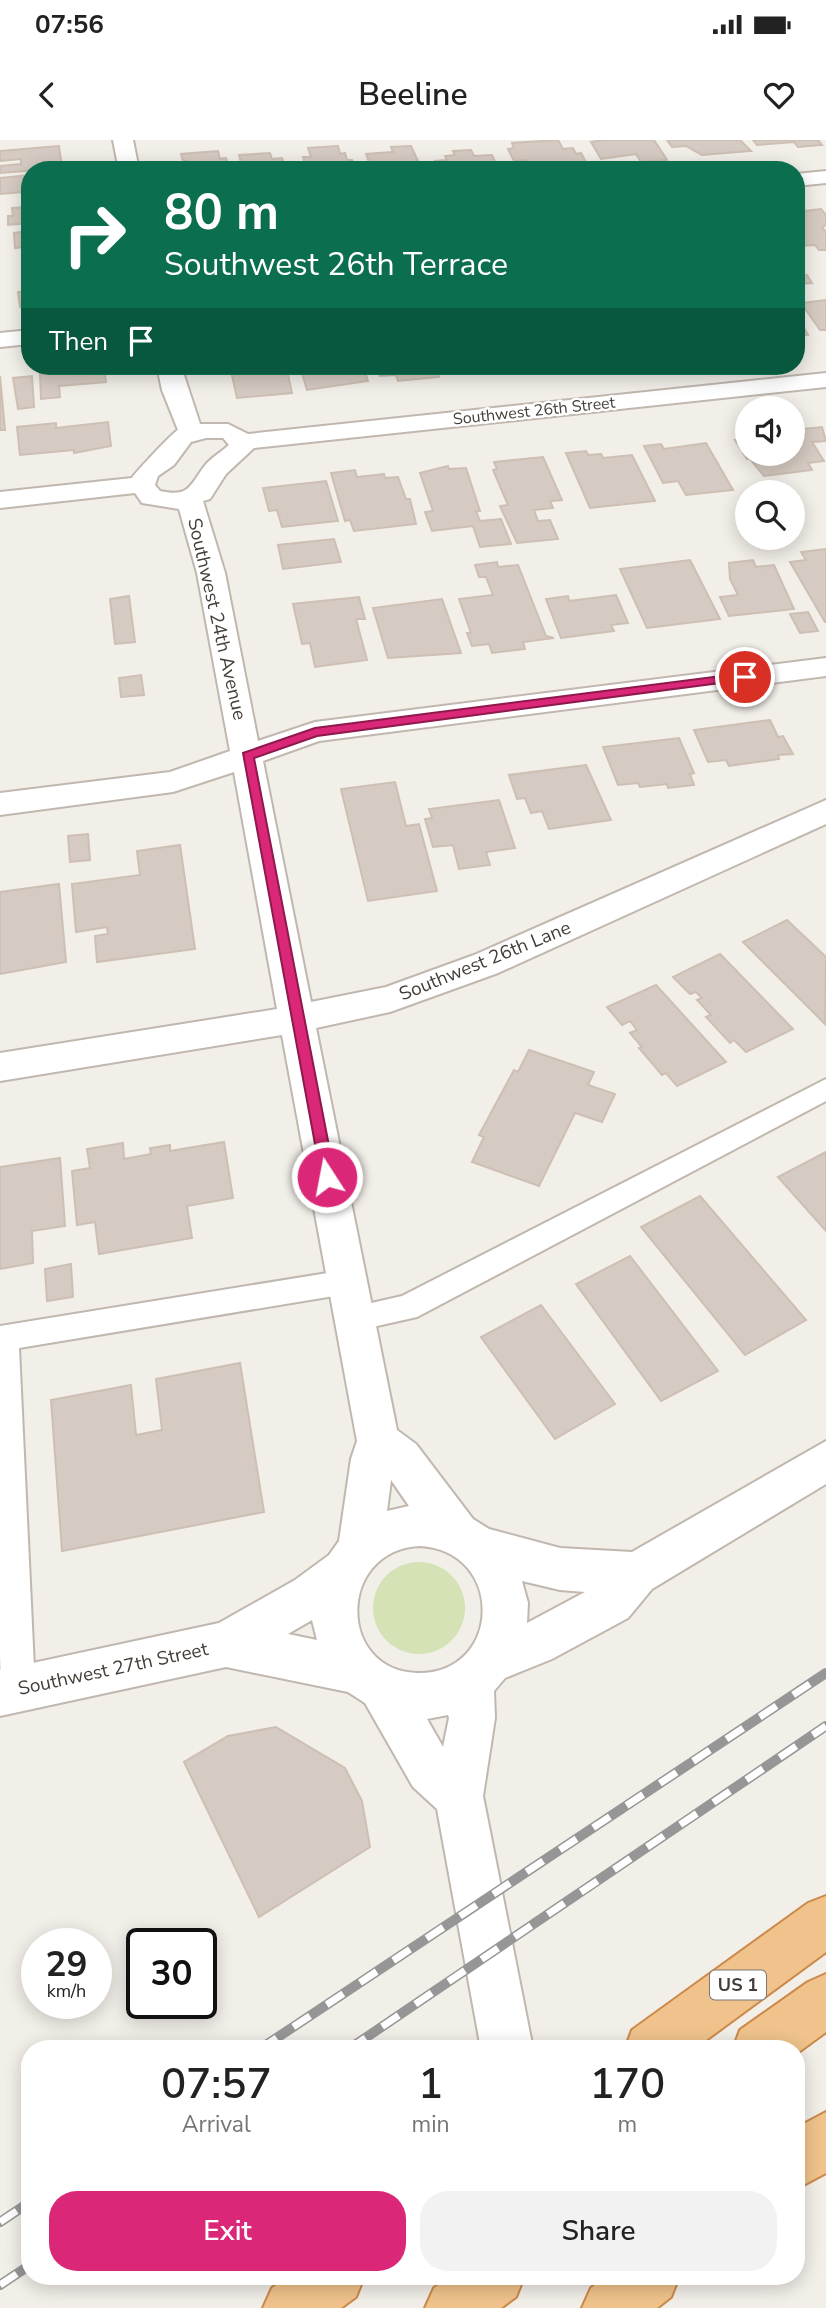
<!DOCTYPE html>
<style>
:root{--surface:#fff;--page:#f2f2f2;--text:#222;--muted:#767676;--accent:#db2777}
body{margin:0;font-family:"Nunito Sans",sans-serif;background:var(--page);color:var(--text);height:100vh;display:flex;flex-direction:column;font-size:26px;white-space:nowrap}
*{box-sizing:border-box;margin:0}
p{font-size:23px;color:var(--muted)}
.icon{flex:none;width:38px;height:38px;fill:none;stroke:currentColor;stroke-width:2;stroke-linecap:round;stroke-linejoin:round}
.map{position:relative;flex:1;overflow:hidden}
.panel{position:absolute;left:21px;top:1900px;width:784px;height:245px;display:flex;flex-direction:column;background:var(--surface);border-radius:28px;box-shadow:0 4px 18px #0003}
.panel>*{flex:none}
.guide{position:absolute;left:21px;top:21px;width:784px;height:214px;border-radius:28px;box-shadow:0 4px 18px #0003;background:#0b6e4f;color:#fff;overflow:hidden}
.buttons{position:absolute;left:735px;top:256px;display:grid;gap:14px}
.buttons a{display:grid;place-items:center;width:70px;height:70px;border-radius:50%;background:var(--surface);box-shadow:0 4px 18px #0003;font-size:35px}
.speed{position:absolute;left:21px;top:1788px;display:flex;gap:14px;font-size:35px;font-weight:700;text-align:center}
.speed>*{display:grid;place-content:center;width:91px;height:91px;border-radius:50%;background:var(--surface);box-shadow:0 4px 18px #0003;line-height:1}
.speed small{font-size:18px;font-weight:400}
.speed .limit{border:4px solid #111;border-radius:10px;background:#fff;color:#111}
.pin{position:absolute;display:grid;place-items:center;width:60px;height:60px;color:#fff;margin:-30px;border:4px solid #fff;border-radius:50%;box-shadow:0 2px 7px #0007}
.me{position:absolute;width:77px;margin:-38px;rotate:349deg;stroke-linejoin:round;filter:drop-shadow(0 0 5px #0008)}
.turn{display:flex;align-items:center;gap:24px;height:147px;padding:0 28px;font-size:32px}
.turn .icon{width:91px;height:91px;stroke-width:2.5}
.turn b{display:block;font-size:49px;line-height:60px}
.then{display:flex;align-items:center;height:66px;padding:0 28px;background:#0003;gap:14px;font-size:26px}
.eta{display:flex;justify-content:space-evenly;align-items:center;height:119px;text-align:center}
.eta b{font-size:42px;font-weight:600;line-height:49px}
.action{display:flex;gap:14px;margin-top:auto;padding:14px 28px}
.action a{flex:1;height:80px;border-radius:28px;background:var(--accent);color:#fff;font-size:28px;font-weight:600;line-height:80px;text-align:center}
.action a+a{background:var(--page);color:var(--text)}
.status{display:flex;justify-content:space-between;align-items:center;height:49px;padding:0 35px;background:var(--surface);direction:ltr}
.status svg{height:19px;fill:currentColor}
header{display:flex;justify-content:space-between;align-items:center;height:91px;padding:0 28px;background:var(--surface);font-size:32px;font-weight:600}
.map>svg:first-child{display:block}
</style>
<div class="status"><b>07:56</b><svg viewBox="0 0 49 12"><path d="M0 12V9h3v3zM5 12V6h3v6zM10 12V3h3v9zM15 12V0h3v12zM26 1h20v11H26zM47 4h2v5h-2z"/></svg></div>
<header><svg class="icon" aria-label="back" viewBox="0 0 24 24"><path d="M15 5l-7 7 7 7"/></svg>Beeline<svg class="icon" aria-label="heart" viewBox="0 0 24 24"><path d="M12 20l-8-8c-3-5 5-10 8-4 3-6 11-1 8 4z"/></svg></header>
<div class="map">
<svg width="826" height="2168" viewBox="0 0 826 2168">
<rect width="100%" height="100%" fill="#f2eee8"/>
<circle fill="#d4e2b6" cx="419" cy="1468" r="46"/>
<g fill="#d6cbc2" stroke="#cdbfb3" stroke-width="2">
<polygon points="558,0 563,9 573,8 576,14 581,13 588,26 545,29 543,25 528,23 527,20 514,21 508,9 514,8 512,3"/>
<polygon points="603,0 654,0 667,20 641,22 636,14 601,19 591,2"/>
<polygon points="667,0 740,0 751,11 702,15 686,6 672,7"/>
<polygon points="753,0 818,0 822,5 798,7 794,2 757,5"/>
<polygon points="59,6 62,28 0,33 0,26 21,24 21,19 0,21 0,11"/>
<polygon points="338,6 340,14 345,13 347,20 352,20 356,30 307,30 303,17 311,17 308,8"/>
<polygon points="411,6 422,30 372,30 366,14 393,12 391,7"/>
<polygon points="471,10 474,16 492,15 499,30 439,30 435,21 447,20 445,16 455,15 453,11"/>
<polygon points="218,11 220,19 226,18 228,24 222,24 223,30 185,30 184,27 189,26 188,21 183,21 181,14"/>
<polygon points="270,13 272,19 282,18 286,28 293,30 243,30 239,15"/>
<polygon points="30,35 30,55 24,56 24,52 0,54 0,38"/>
<polygon points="30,67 30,83 8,85 8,76 13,76 12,68"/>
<polygon points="821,69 826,75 826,85 822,87 826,92 826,110 819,110 815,105 796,106 796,72"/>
<polygon points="30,91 30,106 15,108 14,93"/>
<polygon points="30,124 30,166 20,167 18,152 26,151 23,125"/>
<polygon points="807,135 812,143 796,144 796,136"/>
<polygon points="826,160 826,190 820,190 801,163"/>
<polygon points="796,176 797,176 808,195 796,196"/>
<polygon points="230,226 286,226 292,253 237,258"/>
<polygon points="300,226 363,226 368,241 307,250"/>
<polygon points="377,226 434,226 439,237 398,241 396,235 380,236"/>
<polygon points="451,226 510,226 498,227 500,231 472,233 470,227 453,229"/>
<polygon points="524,226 572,226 573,229 542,232 539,227 526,228"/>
<polygon points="49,227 104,227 106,242 59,246 60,257 41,259 40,234 49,233"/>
<polygon points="0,236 5,290 0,290"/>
<polygon points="32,236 34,267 18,269 13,238"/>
<polygon points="108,282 111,306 74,313 74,310 20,315 17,287 56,283 56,288"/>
<polygon points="822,287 826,301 812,302 824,321 808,323 812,330 764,336 750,319 747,319 735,300 747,299 747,313 793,313 793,296 805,295 802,289"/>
<polygon points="706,303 733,350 686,355 678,341 663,343 644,306 661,304 664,309"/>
<polygon points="586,311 588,315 601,314 603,318 632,315 655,361 590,368 566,313"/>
<polygon points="543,317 562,360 550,361 553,368 534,370 538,381 550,380 558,399 517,403 500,366 508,365 493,330 497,329 494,322"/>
<polygon points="448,326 449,329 466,328 480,371 476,371 480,381 501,379 511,404 480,407 473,386 432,391 425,372 433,371 420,333"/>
<polygon points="355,330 357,337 384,334 385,338 398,337 406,359 410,359 416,384 354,391 350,380 345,381 331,333"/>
<polygon points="326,341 338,381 282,387 277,370 269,371 263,348"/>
<polygon points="334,399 341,422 283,429 278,405"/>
<polygon points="826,409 826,482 825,482 790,422 806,420 801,412"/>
<polygon points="690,420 720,479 647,488 620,429"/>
<polygon points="753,420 756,427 774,425 794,469 729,476 720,457 738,455 730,439 729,423"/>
<polygon points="497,422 498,427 518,425 546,496 554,498 523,502 525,509 492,513 489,504 472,506 467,493 471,493 459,459 493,455 486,437 479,437 475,425"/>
<polygon points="616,455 628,483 611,485 614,491 561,498 546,459 568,456 569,461"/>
<polygon points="129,456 135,502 115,504 110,459"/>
<polygon points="359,457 365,479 356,479 367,520 315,527 310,503 302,504 293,464"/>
<polygon points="442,459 461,513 388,518 373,468"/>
<polygon points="808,472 818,491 800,493 790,474"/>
<polygon points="141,535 144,555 121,557 119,538"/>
<polygon points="770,580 778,597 783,596 793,614 778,615 779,619 729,626 726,620 708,622 694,590"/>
<polygon points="679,598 694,633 690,634 694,645 668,648 667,644 640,647 638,643 618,645 603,607"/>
<polygon points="586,625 611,680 549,689 542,671 531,673 525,658 517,659 509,635"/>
<polygon points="395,642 406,686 419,684 437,751 368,761 341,649"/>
<polygon points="499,660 515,708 486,712 490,725 459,729 453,705 433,707 425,679 432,678 429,669"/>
<polygon points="88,694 90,720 70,722 68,696"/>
<polygon points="180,705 195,809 97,822 95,796 108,794 107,787 76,792 72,744 140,735 137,711"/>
<polygon points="59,744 66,822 0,834 0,752"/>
<polygon points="787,780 826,817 825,884 743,802"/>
<polygon points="720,814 793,889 746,912 734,900 730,903 706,877 711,875 697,860 702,858 696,852 690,854 673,837"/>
<polygon points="656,845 726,922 677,946 666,933 662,935 639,908 642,907 630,893 637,890 630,881 622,885 607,867"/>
<polygon points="529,910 594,932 588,945 615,954 602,982 575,973 539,1046 472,1022 484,997 479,995 514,930 518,932"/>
<polygon points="224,1002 233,1058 187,1066 192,1098 99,1114 95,1082 77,1085 72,1031 90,1028 87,1009 123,1003 124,1019 151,1014 150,1008 170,1005 170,1011"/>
<polygon points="826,1012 826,1091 778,1037"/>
<polygon points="60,1018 65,1086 32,1091 33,1123 0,1129 0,1027"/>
<polygon points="700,1056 806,1180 745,1215 641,1087"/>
<polygon points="630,1116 718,1231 661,1261 576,1144"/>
<polygon points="71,1124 73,1157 47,1161 45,1129"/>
<polygon points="541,1165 615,1264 555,1299 481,1197"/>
<polygon points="240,1223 264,1372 62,1411 51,1260 131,1245 136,1295 162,1290 156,1239"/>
<polygon points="276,1587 345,1628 362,1661 370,1707 259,1777 184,1622 228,1596"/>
</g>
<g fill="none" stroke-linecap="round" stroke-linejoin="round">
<defs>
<g id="service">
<polygon points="826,939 826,961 417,1177 355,1191 345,1187 340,1178 345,1169 402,1156"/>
<polygon points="346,1130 356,1133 360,1142 356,1151 346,1154 19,1208 35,1549 30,1561 18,1566 6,1561 1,1549 0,1516 0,1186"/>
</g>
<g id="minor">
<polygon points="113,0 133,0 139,30 119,30"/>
<polygon points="826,31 826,43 796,46 796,34"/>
<polygon points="30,190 30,204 0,207 0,193"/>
<path d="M157,226H181L200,284H228L248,294L826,233V247L254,308L226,334L210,359L203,361L225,433L258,601L315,582L826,518V536L319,601L263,621L311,862L386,847L474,815L826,660V684L498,833L390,872L316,888L397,1290L416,1304L473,1379L489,1389L560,1408L632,1412L826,1301V1344L652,1449L628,1478L552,1519L505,1538L494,1551L495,1578L483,1656L533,1909H481L437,1669L413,1647L365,1563L348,1552L226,1527L0,1576V1530L219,1483L295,1440L329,1415L339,1401L351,1319L357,1301L282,895L0,941V913L277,869L234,632L173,652L0,675V653L170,632L230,611L197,433L179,369L142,363L135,353L0,368V352L132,338C134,334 173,292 178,290L162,250ZM206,298H223L229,305C222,311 213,317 207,323C190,343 192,358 160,351L155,345L158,336L174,325L191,302ZM391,1340L409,1366L387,1371ZM420,1406C506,1411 502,1535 417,1533C337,1531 337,1410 420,1406ZM522,1441L560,1450L585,1452L527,1483L528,1463ZM312,1480L317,1500L288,1494ZM448,1575L449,1578L443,1607L427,1579Z"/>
</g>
<g id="trunk">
<polygon points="826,1756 826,1812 694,1909 625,1909 632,1890 808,1763"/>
<polygon points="826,1834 826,1892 796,1914 796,1909 733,1909 740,1890 808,1842"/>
<polygon points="826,1972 826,2033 796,2049 796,1988"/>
<polygon points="288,2137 364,2137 356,2157 341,2168 263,2168 272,2148"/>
<polygon points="449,2137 524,2137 516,2157 501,2168 425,2168 434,2148"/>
<polygon points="605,2137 679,2137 671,2157 657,2168 582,2168 591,2148"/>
</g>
</defs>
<use href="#service" stroke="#c0b7af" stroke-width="4"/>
<use href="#minor" stroke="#c0b7af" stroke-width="4"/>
<use href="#trunk" stroke="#cc8949" stroke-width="4"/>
<use href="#service" fill="#fff" fill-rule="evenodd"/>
<use href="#minor" fill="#fff" fill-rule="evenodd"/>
<use href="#trunk" fill="#f0c38c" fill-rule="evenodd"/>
<defs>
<g id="rail">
<polyline points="260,1909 826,1533"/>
<polyline points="349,1909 826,1586"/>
<polyline points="0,2082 30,2062"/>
<polyline points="0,2145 30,2125"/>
</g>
</defs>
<use href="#rail" stroke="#969696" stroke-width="10"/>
<use href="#rail" stroke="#fff" stroke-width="7" stroke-dasharray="20" stroke-linecap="butt"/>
</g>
<polygon fill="#db2777" stroke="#8e194d" stroke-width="2" points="745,533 750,534 750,539 317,596 254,618 335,1037 333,1042 322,1042 243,613 315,588"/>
<g text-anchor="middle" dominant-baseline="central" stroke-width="5" stroke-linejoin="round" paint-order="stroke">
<g font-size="16" fill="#453e38" stroke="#fff">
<text transform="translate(534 271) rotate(-6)">Southwest 26th Street</text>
</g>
<rect fill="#fff" stroke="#7d7874" stroke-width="2" x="710" y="1830.5" width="56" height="29" rx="5"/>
<g font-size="18" font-weight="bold" fill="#453e38">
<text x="738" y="1845">US 1</text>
</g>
<g font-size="19" fill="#453e38" stroke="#fff">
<text transform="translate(217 479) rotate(77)">Southwest 24th Avenue</text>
<text transform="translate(485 821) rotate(-22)">Southwest 26th Lane</text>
<text transform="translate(113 1529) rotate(-12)">Southwest 27th Street</text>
</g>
</g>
</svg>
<div class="buttons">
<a><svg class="icon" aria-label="sound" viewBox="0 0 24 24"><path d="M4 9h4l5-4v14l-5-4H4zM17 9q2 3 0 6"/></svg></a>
<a><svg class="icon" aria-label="search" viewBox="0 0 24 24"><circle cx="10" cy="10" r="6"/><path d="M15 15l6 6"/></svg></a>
</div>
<div class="speed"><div>29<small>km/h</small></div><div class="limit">30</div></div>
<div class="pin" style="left:745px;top:537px;background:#d93025"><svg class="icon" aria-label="arrive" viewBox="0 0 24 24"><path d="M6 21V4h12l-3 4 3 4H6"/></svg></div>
<svg class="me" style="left:327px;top:1037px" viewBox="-20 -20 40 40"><circle r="17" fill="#db2777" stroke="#fff" stroke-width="3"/><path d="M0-11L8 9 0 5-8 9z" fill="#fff"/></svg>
<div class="guide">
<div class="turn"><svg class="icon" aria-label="right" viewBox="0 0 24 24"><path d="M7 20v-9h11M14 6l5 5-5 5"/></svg><div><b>80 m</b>Southwest 26th Terrace</div></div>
<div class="then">Then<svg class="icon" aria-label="arrive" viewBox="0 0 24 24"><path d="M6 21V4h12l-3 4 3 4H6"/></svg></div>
</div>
<section class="panel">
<div class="eta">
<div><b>07:57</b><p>Arrival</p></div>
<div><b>1</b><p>min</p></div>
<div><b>170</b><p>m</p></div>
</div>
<div class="action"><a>Exit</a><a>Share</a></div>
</section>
</div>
